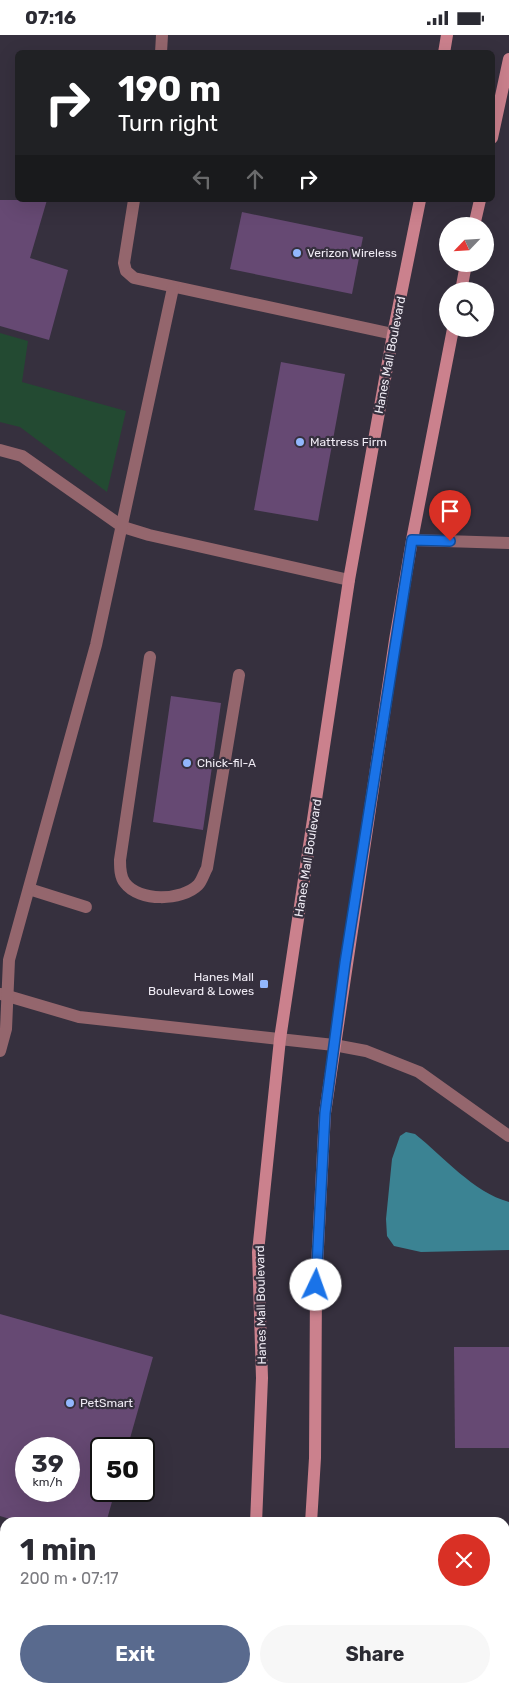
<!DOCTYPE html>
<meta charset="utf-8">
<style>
:root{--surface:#fff;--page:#f7f7f7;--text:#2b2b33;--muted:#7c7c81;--accent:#596a8e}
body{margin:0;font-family:Rubik,sans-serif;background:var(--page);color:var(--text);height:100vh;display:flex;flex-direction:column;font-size:19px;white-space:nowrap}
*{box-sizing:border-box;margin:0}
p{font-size:16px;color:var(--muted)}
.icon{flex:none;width:28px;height:28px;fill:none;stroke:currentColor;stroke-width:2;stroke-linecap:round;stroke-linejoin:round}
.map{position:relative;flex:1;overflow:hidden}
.panel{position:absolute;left:0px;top:1482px;width:510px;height:176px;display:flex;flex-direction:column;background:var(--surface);border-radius:15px 15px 0 0;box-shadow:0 5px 20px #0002}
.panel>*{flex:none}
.hud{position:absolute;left:15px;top:15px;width:480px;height:152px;border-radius:8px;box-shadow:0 5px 20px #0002;background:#202124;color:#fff;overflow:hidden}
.needle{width:32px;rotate:245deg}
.buttons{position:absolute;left:439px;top:182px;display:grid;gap:10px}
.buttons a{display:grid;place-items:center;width:55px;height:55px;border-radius:50%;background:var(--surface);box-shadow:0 5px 20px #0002;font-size:25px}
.speed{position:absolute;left:15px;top:1402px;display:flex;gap:10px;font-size:25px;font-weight:700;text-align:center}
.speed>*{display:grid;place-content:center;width:65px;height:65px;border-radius:50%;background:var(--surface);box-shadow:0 5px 20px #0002;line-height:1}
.speed small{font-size:12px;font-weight:400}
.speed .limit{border:2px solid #111;border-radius:8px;background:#fff;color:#111}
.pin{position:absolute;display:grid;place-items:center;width:42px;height:42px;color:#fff;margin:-51px -21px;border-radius:50% 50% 50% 0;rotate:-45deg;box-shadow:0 0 5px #0007}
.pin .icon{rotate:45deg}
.me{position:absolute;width:55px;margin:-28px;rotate:3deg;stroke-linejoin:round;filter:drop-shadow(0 0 4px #0008)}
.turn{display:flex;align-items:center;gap:18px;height:105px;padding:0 20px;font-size:22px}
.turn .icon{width:65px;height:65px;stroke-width:2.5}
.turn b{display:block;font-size:35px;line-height:42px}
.lanes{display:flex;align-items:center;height:48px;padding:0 20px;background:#0003;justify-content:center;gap:25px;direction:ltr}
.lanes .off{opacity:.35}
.round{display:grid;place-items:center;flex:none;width:52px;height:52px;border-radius:26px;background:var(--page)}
.overview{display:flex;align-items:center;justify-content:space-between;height:85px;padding:0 20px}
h1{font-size:30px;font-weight:700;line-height:38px}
.cta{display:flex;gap:10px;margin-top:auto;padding:10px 20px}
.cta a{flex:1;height:58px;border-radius:30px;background:var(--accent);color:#fff;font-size:20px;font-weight:700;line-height:58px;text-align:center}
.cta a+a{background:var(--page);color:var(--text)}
.status{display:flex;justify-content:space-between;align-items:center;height:35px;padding:0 25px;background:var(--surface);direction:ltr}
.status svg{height:14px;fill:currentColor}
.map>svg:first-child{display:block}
</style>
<div class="status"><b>07:16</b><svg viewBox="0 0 49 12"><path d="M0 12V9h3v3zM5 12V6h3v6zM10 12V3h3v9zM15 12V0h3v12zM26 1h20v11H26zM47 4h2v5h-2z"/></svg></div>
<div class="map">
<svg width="509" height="1658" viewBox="0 0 509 1658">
<rect width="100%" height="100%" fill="#36303e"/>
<polygon fill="#234a32" points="0,298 28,306 22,347 126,376 107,457 20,392 0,387"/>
<path fill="#3b8393" d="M406,1097L415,1099C444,1122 473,1157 509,1167V1215L421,1217L394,1211L387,1201L386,1184L392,1124L400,1101Z"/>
<g fill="#664973" fill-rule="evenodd">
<polygon points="0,165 47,165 30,223 68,235 49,305 0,291"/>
<polygon points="242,177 363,202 352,259 230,234"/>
<polygon points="281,327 345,339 318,486 254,475"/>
<polygon points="171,661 221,668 203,795 153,787"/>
<path d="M0,1279L153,1322L127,1414H101V1456H115L106,1488H23L0,1481ZM26,1414H69V1456H26Z"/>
<polygon points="454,1312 509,1312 509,1413 455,1413"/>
</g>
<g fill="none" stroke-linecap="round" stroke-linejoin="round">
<g stroke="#94666d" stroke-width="12">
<polyline points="161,18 162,0"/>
<polyline points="134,165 124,228 126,236 134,243 393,299"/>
<polyline points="0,415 22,421 123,492 149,500 349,545"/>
<polyline points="412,505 509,508"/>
<path d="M150,622L120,825C120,833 120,842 125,848C139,867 182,866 198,850C202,846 204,838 207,833L239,640"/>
<polyline points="29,854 86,872"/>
<polyline points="1,959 79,982 334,1010 366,1016 419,1037 509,1101"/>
<polyline points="0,1016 6,994 9,925 96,610 173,253"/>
<polyline points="0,1502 5,1504"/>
<polyline points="505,1606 509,1606"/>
<polyline points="340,1654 509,1656"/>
</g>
<polyline stroke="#94666d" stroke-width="12" points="0,1592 5,1593"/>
<g stroke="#cb818d" stroke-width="12">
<polyline points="444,18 447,0"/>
<polyline points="492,103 509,24"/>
<polyline points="474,191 480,165"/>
<polyline points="461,256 466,229"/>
<polyline points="256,1488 262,1343 258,1217 280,1004 349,545 393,299 420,165"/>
<polyline points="311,1488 315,1423 316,1250 325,1078 395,605 412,505 453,294"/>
<polyline points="240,1658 240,1654"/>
<polyline points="295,1658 295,1654"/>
</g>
</g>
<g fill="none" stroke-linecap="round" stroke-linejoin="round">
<defs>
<polyline id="route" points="316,1250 325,1078 345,928 412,505 450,506"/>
</defs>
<use href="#route" stroke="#114b97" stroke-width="12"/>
<use href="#route" stroke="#1a73e8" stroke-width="9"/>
</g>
<g fill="#92b7fd" stroke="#36303e" stroke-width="2">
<circle cx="297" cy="218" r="5"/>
<circle cx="300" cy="407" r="5"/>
<circle cx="187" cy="728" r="5"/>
<rect x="259" y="944" width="10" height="10" rx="2.5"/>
<circle cx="70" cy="1368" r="5"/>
</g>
<g text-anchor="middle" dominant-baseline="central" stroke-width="4.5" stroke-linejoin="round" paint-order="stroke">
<g font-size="12" fill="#efebf4" stroke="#36303e" text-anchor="start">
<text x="307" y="218">Verizon Wireless</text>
<text x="310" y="407">Mattress Firm</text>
<text x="197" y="728">Chick-fil-A</text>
<text x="254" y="942" text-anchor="end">Hanes Mall<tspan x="254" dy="14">Boulevard &amp; Lowes</tspan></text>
<text x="80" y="1368">PetSmart</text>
</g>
<g font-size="12" fill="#efebf4" stroke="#36303e">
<text transform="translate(390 320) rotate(-79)">Hanes Mall Boulevard</text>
<text transform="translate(308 823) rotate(-81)">Hanes Mall Boulevard</text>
<text transform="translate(261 1270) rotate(-91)">Hanes Mall Boulevard</text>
</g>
</g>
</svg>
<div class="buttons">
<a><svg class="needle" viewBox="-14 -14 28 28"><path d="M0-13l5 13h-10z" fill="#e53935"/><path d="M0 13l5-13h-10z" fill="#7c7c81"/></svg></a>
<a><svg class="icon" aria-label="search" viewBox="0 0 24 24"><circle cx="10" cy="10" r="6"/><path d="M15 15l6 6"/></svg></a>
</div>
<div class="speed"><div>39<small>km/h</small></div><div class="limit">50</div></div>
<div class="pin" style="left:450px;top:506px;background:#d93025"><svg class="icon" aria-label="arrive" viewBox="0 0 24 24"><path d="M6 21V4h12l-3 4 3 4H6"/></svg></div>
<svg class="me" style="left:316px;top:1250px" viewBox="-20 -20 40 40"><circle r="19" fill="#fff"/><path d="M0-13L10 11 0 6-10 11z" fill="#1a73e8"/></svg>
<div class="hud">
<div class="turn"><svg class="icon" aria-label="right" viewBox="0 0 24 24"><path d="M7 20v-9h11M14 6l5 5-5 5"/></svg><div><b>190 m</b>Turn right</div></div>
<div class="lanes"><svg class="icon off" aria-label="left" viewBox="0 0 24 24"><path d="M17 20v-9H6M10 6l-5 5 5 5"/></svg><svg class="icon off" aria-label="ahead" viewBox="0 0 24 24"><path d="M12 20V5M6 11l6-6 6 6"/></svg><svg class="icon" aria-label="right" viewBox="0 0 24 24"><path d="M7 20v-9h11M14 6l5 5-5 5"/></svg></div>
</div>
<section class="panel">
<div class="overview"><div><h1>1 min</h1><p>200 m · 07:17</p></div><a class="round" style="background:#d93025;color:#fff"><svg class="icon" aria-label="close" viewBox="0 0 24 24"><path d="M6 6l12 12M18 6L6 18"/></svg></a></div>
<div class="cta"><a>Exit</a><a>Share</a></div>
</section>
</div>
